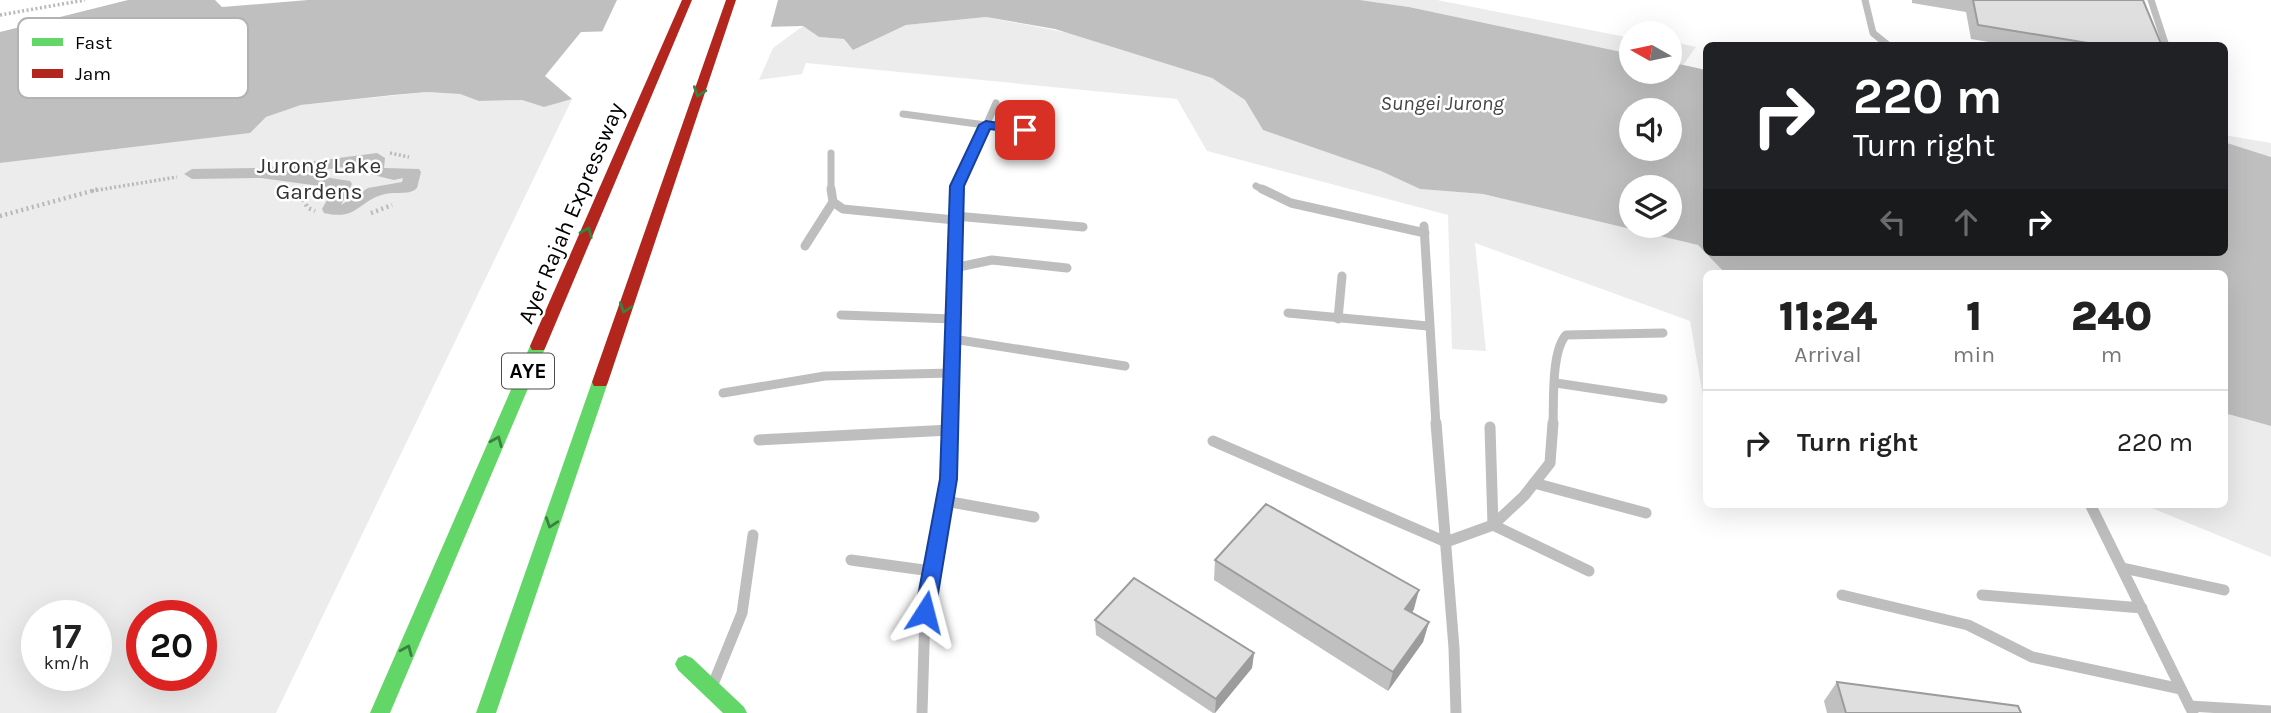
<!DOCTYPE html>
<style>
:root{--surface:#fff;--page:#f6f6f6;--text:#222;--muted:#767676;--line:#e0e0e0}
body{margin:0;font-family:Karla,sans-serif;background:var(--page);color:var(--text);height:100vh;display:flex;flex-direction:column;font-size:26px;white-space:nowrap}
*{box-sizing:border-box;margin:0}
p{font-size:23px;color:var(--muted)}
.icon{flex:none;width:38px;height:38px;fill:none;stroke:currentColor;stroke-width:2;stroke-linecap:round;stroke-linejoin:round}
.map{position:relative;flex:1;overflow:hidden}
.drawer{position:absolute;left:1703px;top:270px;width:525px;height:238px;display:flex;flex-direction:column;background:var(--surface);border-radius:10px;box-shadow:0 7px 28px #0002}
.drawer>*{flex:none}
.banner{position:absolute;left:1703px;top:42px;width:525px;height:214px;border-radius:10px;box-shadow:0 7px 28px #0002;background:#202124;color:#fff;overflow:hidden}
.needle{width:46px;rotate:279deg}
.tools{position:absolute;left:1619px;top:21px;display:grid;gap:14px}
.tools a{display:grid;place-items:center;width:63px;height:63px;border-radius:50%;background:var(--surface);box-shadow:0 7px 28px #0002;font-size:35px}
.speed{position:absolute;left:21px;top:600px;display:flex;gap:14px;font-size:35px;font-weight:700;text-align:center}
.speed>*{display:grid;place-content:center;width:91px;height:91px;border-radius:50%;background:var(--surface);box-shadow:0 7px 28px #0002;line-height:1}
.speed small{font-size:18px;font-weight:400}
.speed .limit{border:10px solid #d22;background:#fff;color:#111}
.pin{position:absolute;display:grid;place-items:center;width:60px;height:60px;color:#fff;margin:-30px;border-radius:14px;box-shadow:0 4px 10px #0006}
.me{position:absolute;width:77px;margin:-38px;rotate:9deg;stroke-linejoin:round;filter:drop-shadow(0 0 5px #0008)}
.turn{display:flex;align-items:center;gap:24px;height:147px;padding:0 35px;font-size:32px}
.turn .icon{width:91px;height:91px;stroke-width:2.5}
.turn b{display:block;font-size:49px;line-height:60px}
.lanes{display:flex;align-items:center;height:66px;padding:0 35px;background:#0003;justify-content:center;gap:35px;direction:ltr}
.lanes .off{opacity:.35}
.eta{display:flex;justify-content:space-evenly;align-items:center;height:119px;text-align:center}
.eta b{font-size:42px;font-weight:800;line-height:49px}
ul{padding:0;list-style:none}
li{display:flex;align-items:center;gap:21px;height:105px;padding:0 35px;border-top:2px solid var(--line)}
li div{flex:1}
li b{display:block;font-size:26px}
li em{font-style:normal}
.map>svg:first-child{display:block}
</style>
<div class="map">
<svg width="2271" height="713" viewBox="0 0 2271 713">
<rect width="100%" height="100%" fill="#fff"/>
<g fill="#ececec" fill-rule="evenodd">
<polygon points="1360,0 1437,0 1631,38 1631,54 1409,7"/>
<polygon points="986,17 1090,37 1212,78 1245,100 1263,130 1381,171 1420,189 1483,194 1698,245 1725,273 1706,273 1706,413 1690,321 1475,243 1486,351 1452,349 1448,215 1207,151 1177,99 806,63 802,74 759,80 773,48 803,26 819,37 844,39 853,50 906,25"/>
<polygon points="1670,41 1696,47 1683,65 1670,62"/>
<path d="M427,92L460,94L479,101L522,100L544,107L572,99L276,713H0V163L249,133L266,117L301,105ZM37,616H96V676H37ZM142,616H201V676H142Z"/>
<polygon points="2224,135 2271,143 2271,157 2224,142"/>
<polygon points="2224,413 2271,426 2271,557 2142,504 2224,504"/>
</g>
<path fill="#bfbfbf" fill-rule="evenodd" d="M128,0H215L222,7L308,0H1360L1409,7L1631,54V72H1670V62L1706,70V252H2224V142L2271,157V426L2224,413V273H1725L1698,245L1483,194L1420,189L1381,171L1263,130L1245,100L1212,78L1055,29L986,17L906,25L853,50L844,39L819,37L803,26L581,32L545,76L572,99L544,107L522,100L479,101L460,94L427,92L393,95L301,105L266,117L250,133L0,163V32ZM1631,110H1670V149H1631ZM1631,187H1670V226H1631Z"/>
<polygon fill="#fff" points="617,0 778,0 770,30 601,34"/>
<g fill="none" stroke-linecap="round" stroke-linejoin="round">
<g stroke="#b9b9b9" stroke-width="3.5" stroke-dasharray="2 2.5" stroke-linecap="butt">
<polyline points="0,15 85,0"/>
<polyline points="390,153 409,157"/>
<polyline points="92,191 177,177"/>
</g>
<g stroke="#b9b9b9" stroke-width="4.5" stroke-dasharray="2 3.5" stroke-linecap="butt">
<polyline points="300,195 308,208 315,211"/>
<polyline points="371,213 392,205"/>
<polyline points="0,216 99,189"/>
</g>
<g stroke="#bebebe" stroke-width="7">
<polyline points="1865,0 1873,33 1889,46"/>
<polyline points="2151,0 2166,46"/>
<polyline points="903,114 1045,133"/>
<polyline points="831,153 831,191"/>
<polyline points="1256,186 1265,191"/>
<polyline points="957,191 996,103"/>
</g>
<g stroke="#bebebe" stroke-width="9">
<polyline points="831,189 833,202 843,209 955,220"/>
<polyline points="1262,189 1291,203 1425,233"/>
<polyline points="955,216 1083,227"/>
<polyline points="1424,226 1436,425"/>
<polyline points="805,246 833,202"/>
<polyline points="954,268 992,260 1067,268"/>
<polyline points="1288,313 1428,326"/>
<polyline points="841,315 953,319"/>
<polyline points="1338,319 1342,276"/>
<polyline points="953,339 1125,366"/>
<polyline points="1556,383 1663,399"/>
<polyline points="723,393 825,376 952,373"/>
<polyline points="950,425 957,189"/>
<path d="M1553,425C1554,401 1551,352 1566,335L1663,333"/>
</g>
<g stroke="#bebebe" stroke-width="11">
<polyline points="1436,423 1454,648 1456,713"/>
<polyline points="1490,427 1493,525 1589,571"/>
<polyline points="759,440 950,430"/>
<polyline points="1213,441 1446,542 1493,525 1524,496 1550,463 1553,423"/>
<polyline points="1534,483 1646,513"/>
<polyline points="945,501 1034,517"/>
<polyline points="2090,504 2193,713"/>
<polyline points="851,560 931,571"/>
<polyline points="2123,568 2224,590"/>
<polyline points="1842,595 1968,625 2032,657 2181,689"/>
<polyline points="1982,595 2142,608"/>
<polyline points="714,682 742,613 753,535"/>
<polyline points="2190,706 2271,711"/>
<polyline points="922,713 925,612 949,479 951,423"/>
</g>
<path fill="#bebebe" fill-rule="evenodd" d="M377,153L385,158L384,168L419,169L421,172L417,188C409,196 396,191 385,194C357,201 358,221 324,213L322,209L334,188L261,178L192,179L184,174L192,169L261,168ZM368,164L369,174L394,180L403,178L402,182L368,188L341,205L352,184L350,181L298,173Z"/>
<g fill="#63d668" fill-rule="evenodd">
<polygon points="538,341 546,346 390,713 370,713 530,346"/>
<polygon points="600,376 608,382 496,713 476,713 592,382"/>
<polygon points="685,655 692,658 744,707 747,713 723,713 678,670 675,664 678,658"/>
</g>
<g fill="#b3261e" fill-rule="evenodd">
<polygon points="682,0 692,0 546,346 544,350 532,350 530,346"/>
<polygon points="726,0 736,0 608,382 606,386 594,386 592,382"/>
</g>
</g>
<g fill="#c0c0c0">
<polygon points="1912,0 2143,0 2162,46 2012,46 1971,39 1966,12 1912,3"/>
<polygon points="1215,560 1414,609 1412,613 1429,622 1423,642 1388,691 1214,580"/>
<polygon points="1095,620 1254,653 1252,668 1215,713 1213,713 1096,635"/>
<polygon points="1837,682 2021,713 1827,713 1824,701"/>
</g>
<g fill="#9c9c9c">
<polygon points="1419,590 1414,609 1401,628 1405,609"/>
<polygon points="1429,622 1423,642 1388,691 1393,672"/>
<polygon points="1254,653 1252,668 1215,713 1216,699"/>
</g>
<g fill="#dfdfdf" stroke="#9c9c9c" stroke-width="2">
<polygon points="1973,0 2143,0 2162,46 2106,46 1978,25"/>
<polygon points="1266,504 1419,590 1405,609 1429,622 1393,672 1215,560"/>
<polygon points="1134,578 1254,653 1216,699 1095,620"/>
<polygon points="1837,682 2018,706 2021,713 1846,713"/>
</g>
<defs><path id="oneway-chevron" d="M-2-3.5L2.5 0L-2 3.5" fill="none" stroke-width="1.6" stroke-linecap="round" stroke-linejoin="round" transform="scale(1.75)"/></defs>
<g stroke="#3b803e">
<use href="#oneway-chevron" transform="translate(699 92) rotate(109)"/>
<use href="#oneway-chevron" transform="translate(587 232) rotate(-67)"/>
<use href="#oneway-chevron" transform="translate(625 308) rotate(109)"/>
<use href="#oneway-chevron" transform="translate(497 441) rotate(-67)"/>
<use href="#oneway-chevron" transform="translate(551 523) rotate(109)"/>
<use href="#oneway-chevron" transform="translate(407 650) rotate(-67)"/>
</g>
<polygon fill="#2563eb" stroke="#184099" stroke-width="2" points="986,121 1025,127 1032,130 1025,134 990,129 964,186 957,479 935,612 932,618 925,620 918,618 915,612 940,479 950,186 979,125"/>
<g text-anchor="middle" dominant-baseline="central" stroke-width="5" stroke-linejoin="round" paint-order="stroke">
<g font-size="21" font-style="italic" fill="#444" stroke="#fff">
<text x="1442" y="103">Sungei Jurong</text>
</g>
<rect fill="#fff" stroke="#4c4c4c" stroke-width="2" x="502" y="353.5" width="52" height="35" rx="5"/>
<g font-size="21" font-weight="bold" fill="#000">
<text x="528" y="371">AYE</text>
</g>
<g font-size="23" fill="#333" stroke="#fff">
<text x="319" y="165">Jurong Lake<tspan x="319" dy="26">Gardens</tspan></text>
</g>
<g font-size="23" fill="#000" stroke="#fff">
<text transform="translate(571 213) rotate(-67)">Ayer Rajah Expressway</text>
</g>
</g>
<rect x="18" y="18" width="230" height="80" rx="10" fill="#fff" stroke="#b2b2b2" stroke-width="2"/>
<rect x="32" y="38" width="31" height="8" fill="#63d668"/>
<rect x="32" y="69" width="31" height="9" fill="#b3261e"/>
<g font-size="19" fill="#000">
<text x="75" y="49">Fast</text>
<text x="75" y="80">Jam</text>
</g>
</svg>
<div class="tools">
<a><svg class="needle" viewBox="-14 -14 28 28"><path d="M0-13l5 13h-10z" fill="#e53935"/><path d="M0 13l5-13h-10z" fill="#767676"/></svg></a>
<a><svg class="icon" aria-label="sound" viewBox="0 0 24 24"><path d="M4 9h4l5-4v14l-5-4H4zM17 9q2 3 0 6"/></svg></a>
<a><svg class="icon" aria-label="layers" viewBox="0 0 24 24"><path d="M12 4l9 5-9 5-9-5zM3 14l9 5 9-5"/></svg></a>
</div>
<div class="speed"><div>17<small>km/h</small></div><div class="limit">20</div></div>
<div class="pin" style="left:1025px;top:130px;background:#d93025"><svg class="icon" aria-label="arrive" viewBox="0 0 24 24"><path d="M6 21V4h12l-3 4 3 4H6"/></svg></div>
<svg class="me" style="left:925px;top:612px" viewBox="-20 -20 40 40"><path d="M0-17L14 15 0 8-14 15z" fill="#2563eb" stroke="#fff" stroke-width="4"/></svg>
<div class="banner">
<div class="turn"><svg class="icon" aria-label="right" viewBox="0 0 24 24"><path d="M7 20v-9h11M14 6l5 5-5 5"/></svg><div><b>220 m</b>Turn right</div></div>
<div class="lanes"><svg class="icon off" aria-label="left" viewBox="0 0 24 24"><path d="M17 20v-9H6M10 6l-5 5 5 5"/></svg><svg class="icon off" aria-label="ahead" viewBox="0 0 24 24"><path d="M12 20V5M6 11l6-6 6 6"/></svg><svg class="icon" aria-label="right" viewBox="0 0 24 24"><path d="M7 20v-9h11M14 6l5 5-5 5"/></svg></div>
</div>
<section class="drawer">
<div class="eta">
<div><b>11:24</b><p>Arrival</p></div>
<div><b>1</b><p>min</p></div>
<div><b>240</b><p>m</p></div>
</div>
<ul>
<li><svg class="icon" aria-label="right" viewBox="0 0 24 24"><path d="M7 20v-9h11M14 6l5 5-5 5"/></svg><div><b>Turn right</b></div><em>220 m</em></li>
</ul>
</section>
</div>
